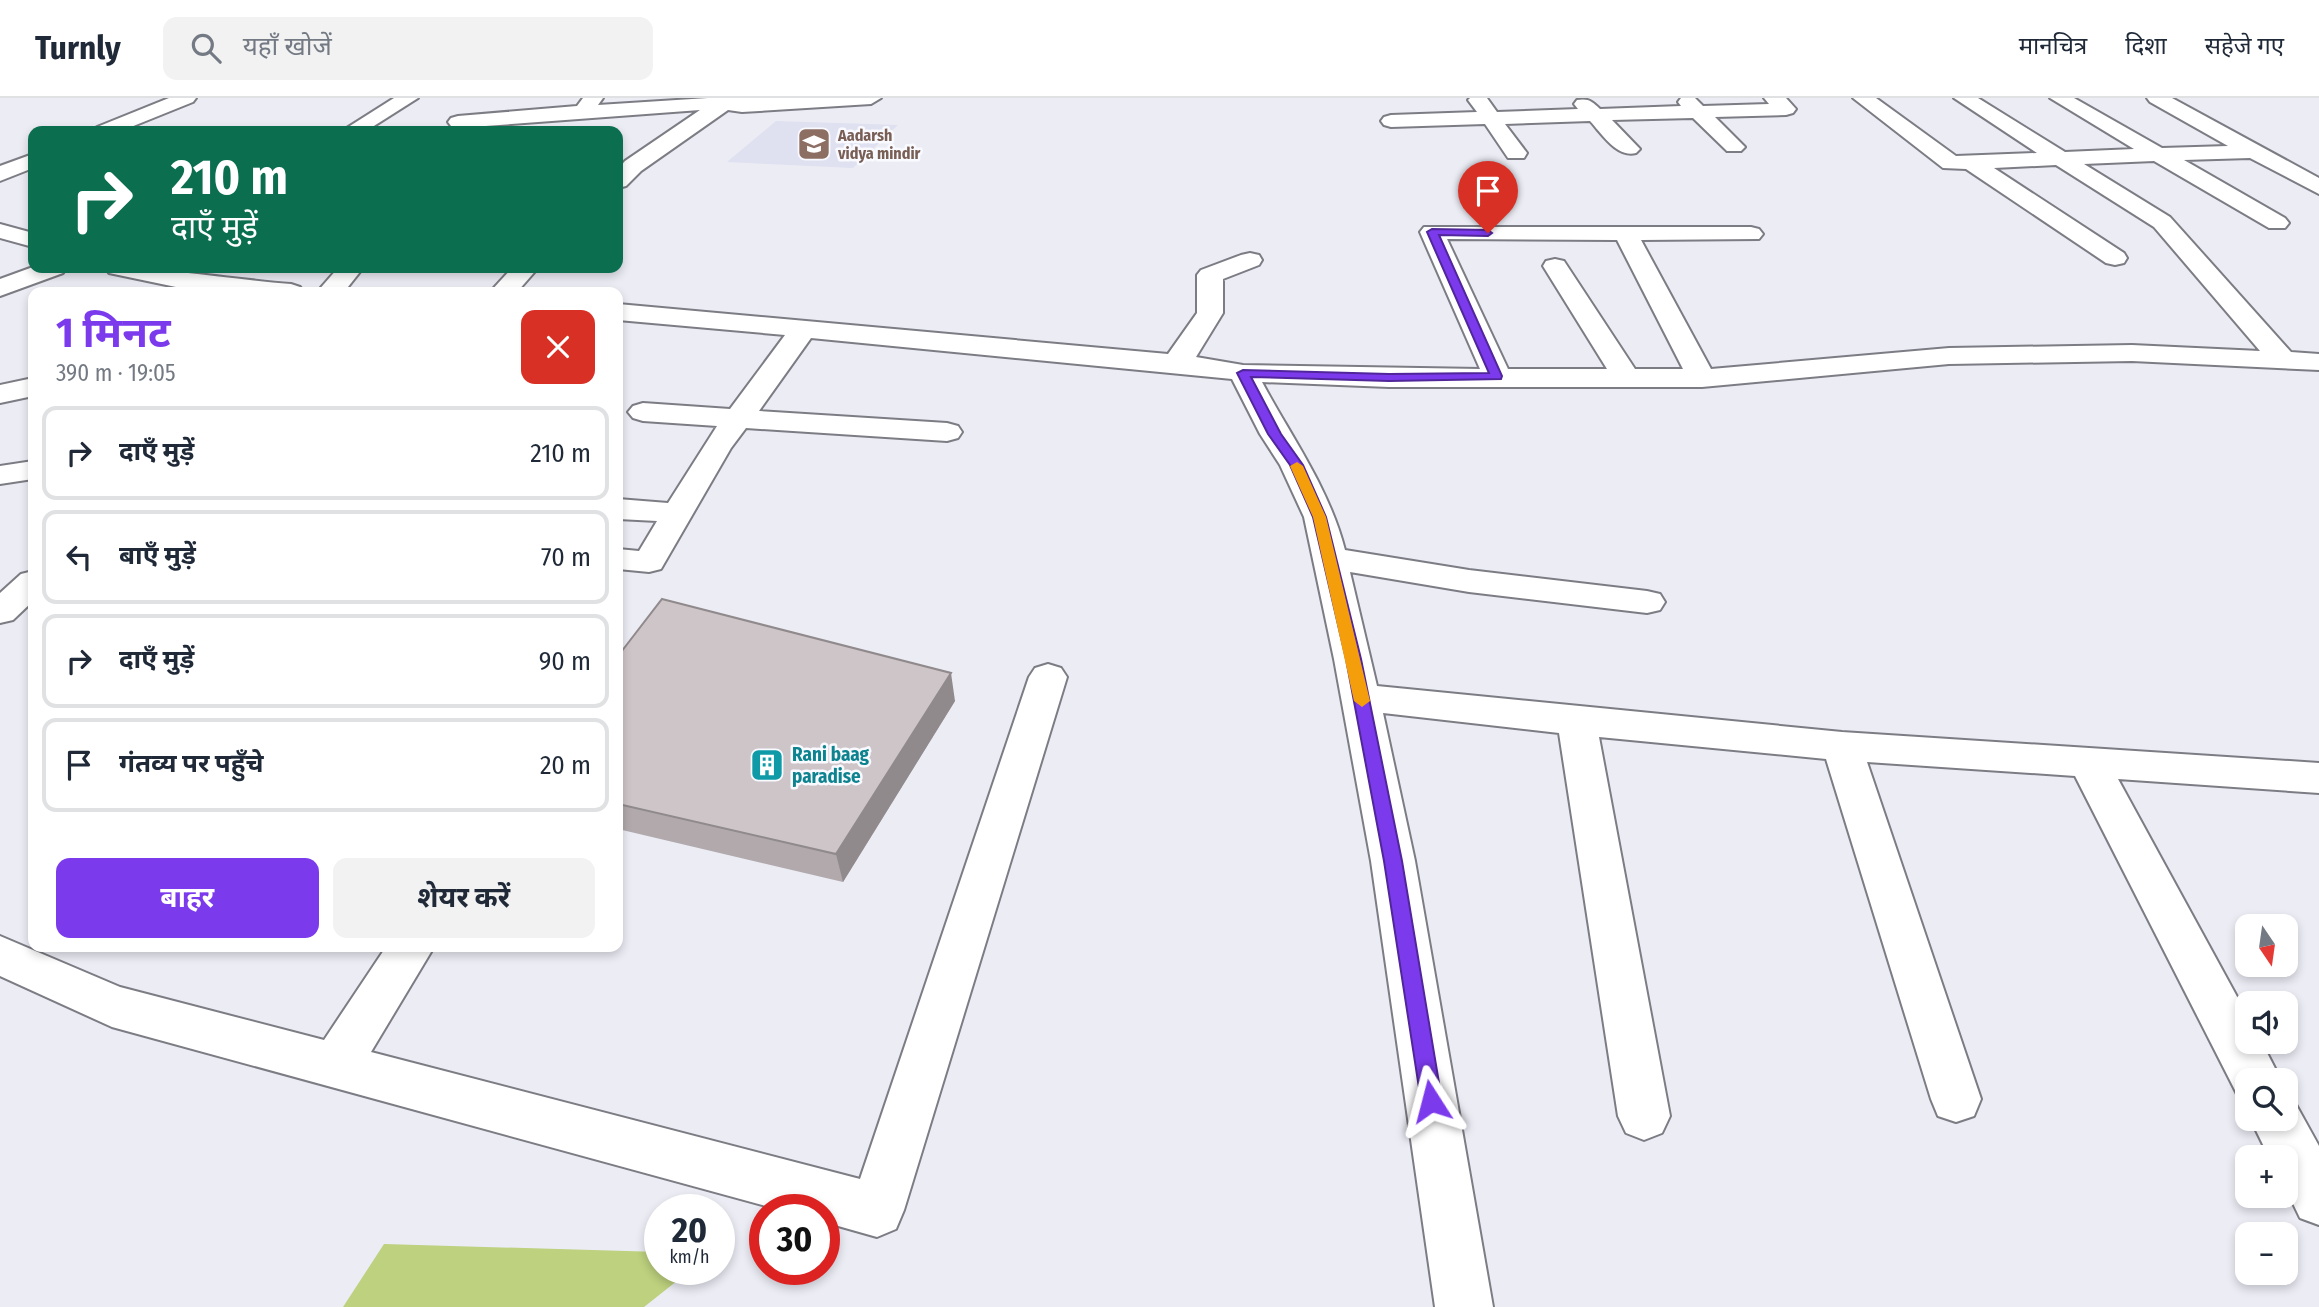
<!DOCTYPE html>
<html lang="hi">
<meta charset="utf-8">
<style>
:root{--surface:#fff;--page:#f2f2f3;--text:#1f2937;--muted:#747a83;--line:#e0e1e3;--accent:#7c3aed}
body{margin:0;font-family:"Fira Sans Condensed","Noto Sans Devanagari",sans-serif;background:var(--page);color:var(--text);height:100vh;display:flex;flex-direction:column;font-size:26px;white-space:nowrap}
*{box-sizing:border-box;margin:0}
p{font-size:23px;color:var(--muted)}
.icon{flex:none;width:38px;height:38px;fill:none;stroke:currentColor;stroke-width:2;stroke-linecap:round;stroke-linejoin:round}
.map{position:relative;flex:1;overflow:hidden}
.panel{position:absolute;left:28px;top:189px;width:595px;height:665px;display:flex;flex-direction:column;background:var(--surface);border-radius:14px;box-shadow:0 4px 10px #0003}
.panel>*{flex:none}
.hud{position:absolute;left:28px;top:28px;width:595px;height:147px;border-radius:14px;box-shadow:0 4px 10px #0003;background:#0b6e4f;color:#fff;overflow:hidden}
.needle{width:46px;rotate:167deg}
.buttons{position:absolute;left:2235px;top:816px;display:grid;gap:14px}
.buttons a{display:grid;place-items:center;width:63px;height:63px;border-radius:14px;background:var(--surface);box-shadow:0 4px 10px #0003;font-size:35px}
.speed{position:absolute;left:644px;top:1096px;display:flex;gap:14px;font-size:35px;font-weight:700;text-align:center}
.speed>*{display:grid;place-content:center;width:91px;height:91px;border-radius:50%;background:var(--surface);box-shadow:0 4px 10px #0003;line-height:1}
.speed small{font-size:18px;font-weight:400}
.speed .limit{border:10px solid #d22;background:#fff;color:#111}
.pin{position:absolute;display:grid;place-items:center;width:60px;height:60px;color:#fff;margin:-72px -30px;border-radius:50% 50% 50% 0;rotate:-45deg;box-shadow:0 0 7px #0007}
.pin .icon{rotate:45deg}
.me{position:absolute;width:77px;margin:-38px;rotate:351deg;stroke-linejoin:round;filter:drop-shadow(0 0 5px #0008)}
.turn{display:flex;align-items:center;gap:24px;height:147px;padding:0 28px;font-size:32px}
.turn .icon{width:91px;height:91px;stroke-width:2.5}
.turn b{display:block;font-size:49px;line-height:60px}
.round{display:grid;place-items:center;flex:none;width:74px;height:74px;border-radius:14px;background:var(--page)}
.overview{display:flex;align-items:center;justify-content:space-between;height:119px;padding:0 28px}
h1{font-size:42px;font-weight:700;line-height:52px;color:var(--accent)}
.button{display:flex;gap:14px;margin-top:auto;padding:14px 28px}
.button a{flex:1;height:80px;border-radius:14px;background:var(--accent);color:#fff;font-size:28px;font-weight:700;line-height:80px;text-align:center}
.button a+a{background:var(--page);color:var(--text)}
ul{padding:0;list-style:none}
li{display:flex;align-items:center;gap:21px;height:94px;margin:0 14px 10px;padding:0 14px;border:4px solid var(--line);border-radius:14px}
li div{flex:1}
li b{display:block;font-size:26px}
li em{font-style:normal}
header{display:flex;align-items:center;gap:42px;box-sizing:border-box;height:98px;padding:0 35px;background:var(--surface);border-bottom:2px solid var(--line)}
header strong{font-size:33px}
nav{display:flex;gap:38px;margin-inline-start:auto;font-size:24px}
.search{width:490px;height:63px;background:var(--page);display:flex;align-items:center;gap:18px;box-sizing:border-box;padding:0 24px;border-radius:14px;color:var(--muted);font-size:26px}
.map>svg:first-child{display:block}
</style>
<header>
<strong>Turnly</strong>
<div class="search"><svg class="icon" aria-label="search" viewBox="0 0 24 24"><circle cx="10" cy="10" r="6"/><path d="M15 15l6 6"/></svg>यहाँ खोजें</div>
<nav><a>मानचित्र</a><a>दिशा</a><a>सहेजे गए</a></nav>
</header>
<div class="map">
<svg width="2319" height="1209" viewBox="0 0 2319 1209">
<rect width="100%" height="100%" fill="#ececf5"/>
<polygon fill="#dfe0f0" points="776,23 898,27 853,70 727,64"/>
<polygon fill="#bdd17e" points="384,1146 660,1154 660,1171 692,1171 644,1209 343,1209"/>
<g fill="none" stroke-linecap="round" stroke-linejoin="round">
<defs>
<g id="minor">
<polygon points="169,0 196,0 193,4 121,33 94,33 97,29"/>
<polygon points="394,0 418,0 366,33 342,33"/>
<polygon points="583,0 603,0 598,7 708,0 881,0 871,6 742,14 728,12 641,73 626,88 618,90 618,71 625,63 700,12 458,30 451,28 448,24 451,20 458,18 577,8"/>
<path d="M1470,0H1487L1497,14L1578,11L1574,6L1577,2C1588,0 1592,3 1600,11L1681,8L1678,4L1681,0H1695L1703,8L1769,6L1764,0H1786L1796,11L1793,15L1786,17L1715,19L1745,49L1741,53H1727L1693,20L1612,22L1640,51L1636,55C1617,60 1602,36 1590,23L1505,26L1527,55L1524,60H1508L1485,26L1391,29L1384,27L1381,23L1384,19L1391,17L1477,14L1468,2Z"/>
<path d="M1853,0H1876L1956,58L2037,55L1954,0H1978L2065,54L2134,51L2050,0H2074L2162,50L2228,48L2150,4L2147,0H2172L2319,80V96L2250,60L2184,62L2285,120L2289,125L2285,130H2269L2154,63L2084,66L2170,119L2291,254L2319,256V272L2132,263L1949,266L1702,289H1389L1262,284C1292,340 1329,390 1345,452L1469,472L1647,493L1660,496L1665,504L1660,512L1647,515L1469,494L1350,474L1377,588L1842,634L2319,665V695L2118,681L2247,917V943H2261L2281,982H2247V1001L2238,998L2075,678L1867,664L1981,1001L1974,1018L1956,1024L1938,1018L1931,1001L1826,661L1599,639L1670,1018L1662,1035L1644,1042L1626,1035L1618,1018L1559,635L1383,615L1415,763L1493,1209H1435L1371,763L1334,561L1304,419L1280,367L1260,336L1232,281L811,240L759,313L947,325L958,328L962,334L958,340L947,343L746,330L731,350L661,471L649,474L618,471V451L639,453L657,423L618,421V401L668,405L717,328L643,323L633,320L628,314L633,308L643,305L730,311L785,237L618,222V206L1168,256L1197,215V177L1201,172L1241,157L1250,155L1259,157L1262,162L1259,167L1223,181V215L1196,259L1243,267L1480,271L1420,134L1424,129H1751L1759,131L1763,136L1759,141L1641,142L1711,271L1949,250L2132,247L2260,253L2154,129L2056,67L1994,70L2124,155L2127,160L2124,165L2115,167L2106,165L1966,71L1943,70ZM1447,141L1617,142L1683,271H1635L1564,163L1555,161L1546,163L1543,168L1607,271H1508Z"/>
<polygon points="33,56 33,70 0,83 0,68"/>
<polygon points="0,126 33,135 33,149 0,140"/>
<polygon points="33,169 66,170 63,175 0,198 0,181"/>
<path d="M106,170C168,170 229,181 291,186L300,189L304,194L195,193L109,175Z"/>
<polygon points="338,170 363,170 344,194 317,194"/>
<polygon points="512,170 538,170 517,194 490,194"/>
<polygon points="33,280 33,298 0,305 0,287"/>
<polygon points="33,363 33,381 0,386 0,368"/>
<polygon points="33,473 33,503 13,522 0,525 0,495 21,476"/>
<polygon points="1048,566 1061,570 1067,579 904,1112 896,1131 877,1139 824,1124 824,1111 777,1111 112,929 0,878 0,838 120,889 324,942 386,849 434,849 371,954 860,1081 1029,579 1035,570"/>
<polygon points="2286,1000 2294,1003 2319,1048 2319,1127 2300,1120 2286,1091 2286,1059 2269,1059 2250,1020 2286,1020"/>
</g>
</defs>
<use href="#minor" stroke="#7c7c84" stroke-width="4"/>
<use href="#minor" fill="#fff" fill-rule="evenodd"/>
</g>
<polygon fill="#b1a9ac" points="618,558 955,603 843,784 618,731"/>
<polygon fill="#908a8c" points="951,575 955,603 843,784 836,756"/>
<polygon fill="#cec5c8" stroke="#908a8c" stroke-width="2" points="662,501 951,575 836,756 618,706 618,558"/>
<polygon fill="#7c3aed" stroke="#51269a" stroke-width="2" points="1432,131 1488,132 1492,135 1488,138 1439,137 1502,278 1501,281 1389,283 1251,279 1281,336 1303,367 1326,419 1361,561 1402,763 1442,1003 1439,1010 1431,1012 1424,1010 1421,1003 1384,763 1346,561 1313,419 1290,367 1268,336 1237,275 1243,272 1389,276 1489,275 1427,134"/>
<polygon fill="#f59e0b" points="1297,364 1303,368 1326,419 1370,603 1362,609 1354,603 1313,419 1290,368"/>
<defs>
<symbol id="school-square" viewBox="-11 -11 22 22"><rect x="-9" y="-9" width="18" height="18" rx="4" fill="#8d6e63" stroke="#f9faff"/><path d="M0-5L7-2L0 1L-7-2ZM-4 1L0 2.5L4 1V4Q0 6-4 4Z" fill="#fff"/></symbol>
<symbol id="building-square" viewBox="-11 -11 22 22"><rect x="-9" y="-9" width="18" height="18" rx="4" fill="#0f9aa8" stroke="#f9faff"/><path d="M-4-6H4V6H1V3H-1V6H-4ZM-2.5-4.3h1.7v1.8h-1.7ZM.8-4.3h1.7v1.8H.8ZM-2.5-1h1.7V.8h-1.7ZM.8-1h1.7V.8H.8Z" fill="#fff"/></symbol>
</defs>
<g fill-rule="evenodd">
<use href="#school-square" x="795" y="27" width="38" height="38"/>
<use href="#building-square" x="748" y="648" width="38" height="38"/>
</g>
<g text-anchor="middle" dominant-baseline="central" stroke-width="5" stroke-linejoin="round" paint-order="stroke">
<g font-size="16" font-weight="bold" fill="#785e54" stroke="#f9faff" text-anchor="start">
<text x="838" y="37">Aadarsh<tspan x="838" dy="18">vidya mindir</tspan></text>
</g>
<g font-size="19" font-weight="bold" fill="#0d838f" stroke="#f9faff" text-anchor="start">
<text x="792" y="656">Rani baag<tspan x="792" dy="22">paradise</tspan></text>
</g>
</g>
</svg>
<div class="buttons">
<a><svg class="needle" viewBox="-14 -14 28 28"><path d="M0-13l5 13h-10z" fill="#e53935"/><path d="M0 13l5-13h-10z" fill="#747a83"/></svg></a>
<a><svg class="icon" aria-label="sound" viewBox="0 0 24 24"><path d="M4 9h4l5-4v14l-5-4H4zM17 9q2 3 0 6"/></svg></a>
<a><svg class="icon" aria-label="search" viewBox="0 0 24 24"><circle cx="10" cy="10" r="6"/><path d="M15 15l6 6"/></svg></a>
<a>+</a>
<a>−</a>
</div>
<div class="speed"><div>20<small>km/h</small></div><div class="limit">30</div></div>
<div class="pin" style="left:1488px;top:135px;background:#d93025"><svg class="icon" aria-label="arrive" viewBox="0 0 24 24"><path d="M6 21V4h12l-3 4 3 4H6"/></svg></div>
<svg class="me" style="left:1431px;top:1003px" viewBox="-20 -20 40 40"><path d="M0-17L14 15 0 8-14 15z" fill="#7c3aed" stroke="#fff" stroke-width="4"/></svg>
<div class="hud">
<div class="turn"><svg class="icon" aria-label="right" viewBox="0 0 24 24"><path d="M7 20v-9h11M14 6l5 5-5 5"/></svg><div><b>210 m</b>दाएँ मुड़ें</div></div>
</div>
<section class="panel">
<div class="overview"><div><h1>1 मिनट</h1><p>390 m · 19:05</p></div><a class="round" style="background:#d93025;color:#fff"><svg class="icon" aria-label="close" viewBox="0 0 24 24"><path d="M6 6l12 12M18 6L6 18"/></svg></a></div>
<ul>
<li><svg class="icon" aria-label="right" viewBox="0 0 24 24"><path d="M7 20v-9h11M14 6l5 5-5 5"/></svg><div><b>दाएँ मुड़ें</b></div><em>210 m</em></li>
<li><svg class="icon" aria-label="left" viewBox="0 0 24 24"><path d="M17 20v-9H6M10 6l-5 5 5 5"/></svg><div><b>बाएँ मुड़ें</b></div><em>70 m</em></li>
<li><svg class="icon" aria-label="right" viewBox="0 0 24 24"><path d="M7 20v-9h11M14 6l5 5-5 5"/></svg><div><b>दाएँ मुड़ें</b></div><em>90 m</em></li>
<li><svg class="icon" aria-label="arrive" viewBox="0 0 24 24"><path d="M6 21V4h12l-3 4 3 4H6"/></svg><div><b>गंतव्य पर पहुँचे</b></div><em>20 m</em></li>
</ul>
<div class="button"><a>बाहर</a><a>शेयर करें</a></div>
</section>
</div>
